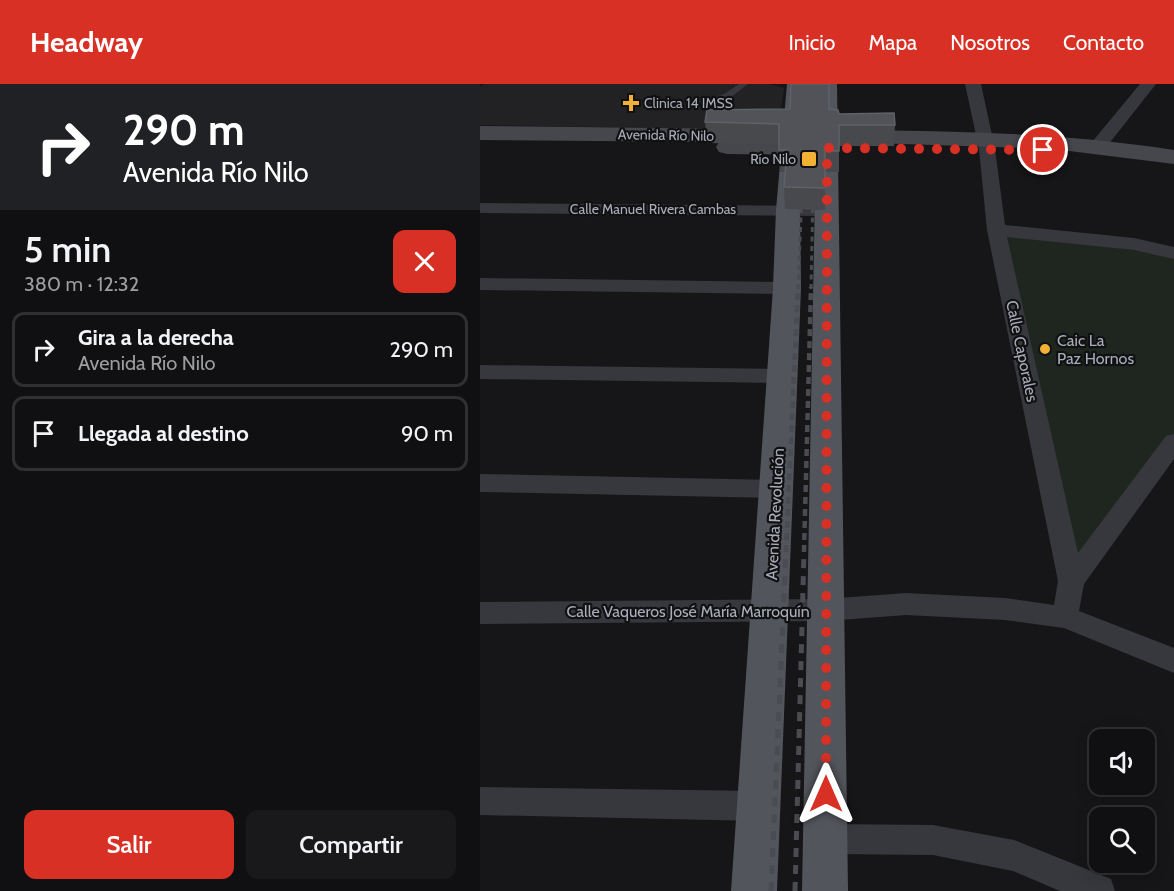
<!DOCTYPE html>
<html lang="es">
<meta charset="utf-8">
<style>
:root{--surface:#101012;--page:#19191b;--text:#f1f3f6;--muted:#9c9d9f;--line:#303032;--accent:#d93025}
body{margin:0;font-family:Cabin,sans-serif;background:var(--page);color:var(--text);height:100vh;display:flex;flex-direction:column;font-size:22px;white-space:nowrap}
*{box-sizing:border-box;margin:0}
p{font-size:20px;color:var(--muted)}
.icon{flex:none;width:33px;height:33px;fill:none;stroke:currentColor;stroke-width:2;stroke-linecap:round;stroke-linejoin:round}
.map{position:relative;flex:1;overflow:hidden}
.side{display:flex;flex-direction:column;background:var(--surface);width:480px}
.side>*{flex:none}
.banner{background:#202124;color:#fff;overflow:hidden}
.buttons{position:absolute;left:609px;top:645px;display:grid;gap:12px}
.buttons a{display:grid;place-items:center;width:66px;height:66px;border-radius:12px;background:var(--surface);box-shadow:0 3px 15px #0003,0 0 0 2px var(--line);font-size:30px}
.pin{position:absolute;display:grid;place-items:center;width:51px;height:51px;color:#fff;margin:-26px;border:3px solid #fff;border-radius:50%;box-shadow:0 2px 6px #0007}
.me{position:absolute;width:66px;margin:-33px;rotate:0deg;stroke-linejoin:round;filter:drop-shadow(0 0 4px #0008)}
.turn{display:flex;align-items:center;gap:21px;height:126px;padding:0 24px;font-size:27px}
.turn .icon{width:78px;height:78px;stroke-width:2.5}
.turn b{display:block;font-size:42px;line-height:51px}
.round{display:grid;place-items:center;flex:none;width:63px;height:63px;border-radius:12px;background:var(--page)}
.summary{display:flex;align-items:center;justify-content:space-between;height:102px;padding:0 24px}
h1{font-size:36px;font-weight:600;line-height:45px}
.cta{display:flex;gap:12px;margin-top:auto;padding:12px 24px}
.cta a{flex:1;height:69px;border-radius:12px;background:var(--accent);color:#fff;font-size:24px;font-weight:600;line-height:69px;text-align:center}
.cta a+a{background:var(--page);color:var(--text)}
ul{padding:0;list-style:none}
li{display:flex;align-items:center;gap:18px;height:75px;margin:0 12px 9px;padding:0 12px;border:3px solid var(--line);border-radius:12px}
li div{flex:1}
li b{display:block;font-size:22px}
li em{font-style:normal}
header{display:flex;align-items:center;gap:36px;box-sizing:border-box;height:84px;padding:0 30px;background:var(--accent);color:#fff}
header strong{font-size:28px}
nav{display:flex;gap:33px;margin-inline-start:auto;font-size:21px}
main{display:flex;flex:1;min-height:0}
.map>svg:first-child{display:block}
</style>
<header>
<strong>Headway</strong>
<nav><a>Inicio</a><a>Mapa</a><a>Nosotros</a><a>Contacto</a></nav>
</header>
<main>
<section class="side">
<div class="banner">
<div class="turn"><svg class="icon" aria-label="right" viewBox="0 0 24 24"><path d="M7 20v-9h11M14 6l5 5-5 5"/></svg><div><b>290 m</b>Avenida Río Nilo</div></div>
</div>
<div class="summary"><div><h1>5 min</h1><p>380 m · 12:32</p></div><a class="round" style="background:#d93025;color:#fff"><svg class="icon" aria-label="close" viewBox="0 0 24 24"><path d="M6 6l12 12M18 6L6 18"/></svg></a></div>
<ul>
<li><svg class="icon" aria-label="right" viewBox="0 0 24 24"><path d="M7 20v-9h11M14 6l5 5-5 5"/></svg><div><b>Gira a la derecha</b><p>Avenida Río Nilo</p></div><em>290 m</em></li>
<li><svg class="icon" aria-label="arrive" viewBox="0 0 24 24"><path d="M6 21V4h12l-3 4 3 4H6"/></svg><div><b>Llegada al destino</b></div><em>90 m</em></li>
</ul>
<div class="cta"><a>Salir</a><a>Compartir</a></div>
</section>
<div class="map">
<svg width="694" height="807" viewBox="0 0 694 807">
<rect width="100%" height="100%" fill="#161618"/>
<polygon fill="#222225" points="4,0 290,0 304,4 298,46 0,41 0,3"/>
<polygon fill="#1e261f" points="524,150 694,171 694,353 591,497"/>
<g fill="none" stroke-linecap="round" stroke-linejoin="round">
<polygon fill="#37383d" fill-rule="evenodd" points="259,0 268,0 250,14 222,20 218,18 244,10"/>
<g fill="#37383d" fill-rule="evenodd">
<polygon points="485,0 501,0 515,65 525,141 654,154 694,163 694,175 654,166 527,153 598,469 686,352 694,350 694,375 604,500 599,527 694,564 694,589 584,544 525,536 426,531 346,537 0,540 0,518 346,515 426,509 525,514 574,521 578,497 507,146 499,65"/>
<polygon points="660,0 676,0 624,66 612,66 610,62 612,58"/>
<polygon points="0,119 347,122 356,127 347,132 0,129"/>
<polygon points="0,194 307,198 317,204 307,210 0,206"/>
<polygon points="0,281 303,285 311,287 314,292 311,297 303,299 0,295"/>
<polygon points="0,390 296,396 304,399 308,405 304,411 296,414 0,408"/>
<polygon points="0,703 279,707 290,712 294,722 290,732 279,737 0,731"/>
<polygon points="346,740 453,741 534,756 631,795 635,807 580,807 533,787 453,771 346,770 335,766 330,755 335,744"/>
</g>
<g fill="#45474d" fill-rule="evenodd">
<polygon points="0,42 270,45 278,47 281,52 278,56 345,57 353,59 356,64 353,69 345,71 247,70 239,68 236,63 239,58 0,56"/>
<path d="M370,46C479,47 586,49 694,66V80L573,65L362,58L359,53L362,48Z"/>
</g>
<g fill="#53555c" fill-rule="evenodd">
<polygon points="307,0 327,0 320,126 321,204 297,807 251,807 293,204 296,126"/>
<polygon points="337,0 357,0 368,807 322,807"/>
</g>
<g stroke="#4a4c52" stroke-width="3" stroke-dasharray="5 4.5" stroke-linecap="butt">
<polyline points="318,205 322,108"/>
<polyline points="331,205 333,108"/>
</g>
<g stroke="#4a4c52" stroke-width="4.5" stroke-dasharray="7 5" stroke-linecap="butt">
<polyline points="306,468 318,203"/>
<polyline points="324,468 331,203"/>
</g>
<g stroke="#4a4c52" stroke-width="5" stroke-dasharray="9 8" stroke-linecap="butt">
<polyline points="291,807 306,467"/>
<polyline points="315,807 324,467"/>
</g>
</g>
<polygon fill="#47494d" points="349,25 359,30 415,41 414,62 359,62 359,88 345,88 345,126 305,125 304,103 306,88 300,88 299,61 227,59 225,38"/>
<polygon fill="#525359" stroke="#5f6168" stroke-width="1.5" points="311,0 349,0 349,25 358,26 359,30 414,29 415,41 359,41 359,67 345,67 345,104 304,103 307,66 299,66 299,40 225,38 227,26 310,25"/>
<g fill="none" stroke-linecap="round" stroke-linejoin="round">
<polyline stroke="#d93025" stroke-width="10" stroke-dasharray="0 18" points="346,710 347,64 563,66"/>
</g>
<g fill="#f2b134" stroke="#111113" stroke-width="2">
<path d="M148 10h6v6h6v6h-6v6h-6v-6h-6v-6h6z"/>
<rect x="321" y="67" width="16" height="16" rx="3"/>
<circle cx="565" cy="265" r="6"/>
</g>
<g text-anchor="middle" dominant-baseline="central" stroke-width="4.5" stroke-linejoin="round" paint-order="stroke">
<g font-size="14" fill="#a8adb8" stroke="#111113" text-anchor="start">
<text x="164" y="19">Clinica 14 IMSS</text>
<text x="316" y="75" text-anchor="end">Río Nilo</text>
</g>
<g font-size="14" fill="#a8adb8" stroke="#111113">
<text transform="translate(186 51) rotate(1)">Avenida Río Nilo</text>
<text x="173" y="125">Calle Manuel Rivera Cambas</text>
</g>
<g font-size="16" fill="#a8adb8" stroke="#111113" text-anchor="start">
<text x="577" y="256">Caic La<tspan x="577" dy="18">Paz Hornos</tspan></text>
</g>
<g font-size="16" fill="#a8adb8" stroke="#111113">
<text transform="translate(542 267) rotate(78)">Calle Caporales</text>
<text transform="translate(295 430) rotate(-87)">Avenida Revolución</text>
<text x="208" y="527">Calle Vaqueros José María Marroquín</text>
</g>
</g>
</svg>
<div class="buttons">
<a><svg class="icon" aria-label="sound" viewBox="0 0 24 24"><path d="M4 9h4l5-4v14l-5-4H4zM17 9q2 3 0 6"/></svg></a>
<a><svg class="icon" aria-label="search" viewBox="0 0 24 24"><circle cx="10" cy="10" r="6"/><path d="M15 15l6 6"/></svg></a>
</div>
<div class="pin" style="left:563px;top:66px;background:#d93025"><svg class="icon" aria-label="arrive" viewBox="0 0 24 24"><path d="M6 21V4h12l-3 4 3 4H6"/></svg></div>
<svg class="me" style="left:346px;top:710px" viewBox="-20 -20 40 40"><path d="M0-17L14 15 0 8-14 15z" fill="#d93025" stroke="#fff" stroke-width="4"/></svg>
</div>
</main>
